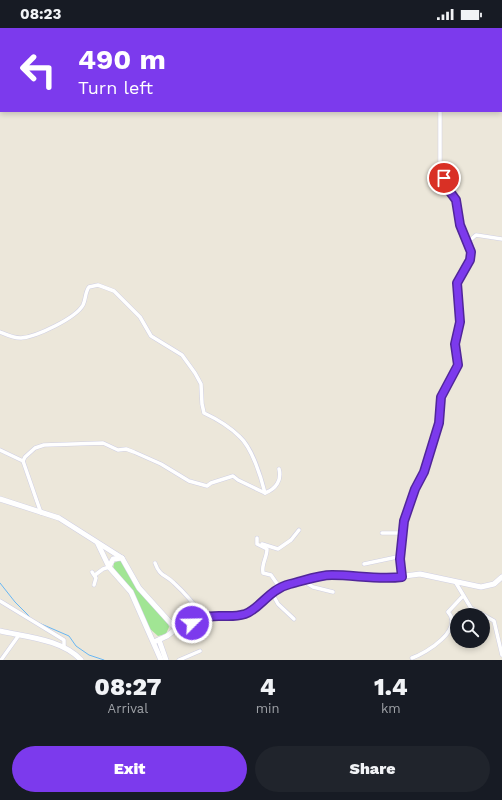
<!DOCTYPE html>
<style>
:root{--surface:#171b24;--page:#20242c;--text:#f1f3f6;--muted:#9ea1a6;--accent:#7c3aed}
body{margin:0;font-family:"Work Sans",sans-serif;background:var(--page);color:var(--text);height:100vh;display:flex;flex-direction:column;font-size:15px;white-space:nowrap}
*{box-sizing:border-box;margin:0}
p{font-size:13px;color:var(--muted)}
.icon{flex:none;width:22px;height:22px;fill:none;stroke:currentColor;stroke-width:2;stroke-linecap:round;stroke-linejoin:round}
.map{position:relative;height:632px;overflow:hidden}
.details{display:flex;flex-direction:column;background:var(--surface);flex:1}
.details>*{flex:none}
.guide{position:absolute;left:0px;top:0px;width:502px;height:84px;box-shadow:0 2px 6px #0003;background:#7c3aed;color:#fff;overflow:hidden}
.tools{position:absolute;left:450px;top:580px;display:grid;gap:8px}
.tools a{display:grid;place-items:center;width:40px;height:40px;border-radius:50%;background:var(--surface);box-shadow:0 2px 6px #0003;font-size:20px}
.pin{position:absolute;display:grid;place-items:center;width:34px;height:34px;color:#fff;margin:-17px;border:2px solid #fff;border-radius:50%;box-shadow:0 1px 4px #0007}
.me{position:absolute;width:44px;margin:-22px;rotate:67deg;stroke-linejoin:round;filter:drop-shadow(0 0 3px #0008)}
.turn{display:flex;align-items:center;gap:14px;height:84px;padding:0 12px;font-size:18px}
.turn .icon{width:52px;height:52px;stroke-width:2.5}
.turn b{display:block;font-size:28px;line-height:34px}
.eta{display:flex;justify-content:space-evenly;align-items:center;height:68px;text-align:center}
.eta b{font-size:24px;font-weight:800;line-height:28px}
.action{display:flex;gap:8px;margin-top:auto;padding:8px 12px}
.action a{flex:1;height:46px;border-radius:24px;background:var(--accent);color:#fff;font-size:16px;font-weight:800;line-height:46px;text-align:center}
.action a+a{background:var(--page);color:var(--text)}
.status{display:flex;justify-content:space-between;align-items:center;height:28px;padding:0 20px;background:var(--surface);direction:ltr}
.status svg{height:11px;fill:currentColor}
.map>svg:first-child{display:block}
</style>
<div class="status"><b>08:23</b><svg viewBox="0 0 49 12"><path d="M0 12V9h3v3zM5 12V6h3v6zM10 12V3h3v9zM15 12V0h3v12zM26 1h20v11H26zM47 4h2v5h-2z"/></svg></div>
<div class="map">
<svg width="502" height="632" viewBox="0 0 502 632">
<rect width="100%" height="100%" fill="#ece7da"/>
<polygon fill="#a1e594" points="118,533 122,533 136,560 168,595 169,599 166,606 158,608 149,600 131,561 113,541 114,535"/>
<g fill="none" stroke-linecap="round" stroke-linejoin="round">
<g stroke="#68b6f3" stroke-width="1">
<polyline points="490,0 490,1"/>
<polyline points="501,21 502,22"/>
<polyline points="501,38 502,40"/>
<polyline points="0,555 15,574 30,589"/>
<polyline points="39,595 69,608 76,618 89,627 104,632"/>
</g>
<defs>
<g id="street">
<polyline points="441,1 441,0"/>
<polyline points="468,214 476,207 502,211"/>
<path d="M0,304C7,307 13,310 21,310C36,309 76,290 83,277C86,271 85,264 89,259L98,257L114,263L140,289L151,308L182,327L195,345L201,356L202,376L204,385C217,391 230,399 240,409C252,420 261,449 265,465"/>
<polyline points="0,422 23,433"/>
<path d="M41,485L23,433L25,429L35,420L44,417L103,415L118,422L126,421L134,424L161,436L189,453L207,458L211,455L233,448L238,452L265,465C276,461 282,452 279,441"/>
<polyline points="382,505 404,505"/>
<path d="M257,510V516L267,521C267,530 261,536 263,545L271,547L280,560"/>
<polyline points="262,516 278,521 291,512 299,502"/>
<path d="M155,535C160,549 165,546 174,555C185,565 195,577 203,589"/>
<polyline points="364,536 397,529 400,531"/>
<polyline points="92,544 96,550 94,557"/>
<polyline points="95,547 103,541 109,539"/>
<polyline points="402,549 400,531 404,493 415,461 424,444 439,395 441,369 458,337 455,316 460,294 457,255 470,232 471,224 460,197 456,172 448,161 440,140 440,83"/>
<polyline points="305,554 313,559 333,564"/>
<polyline points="456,555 471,580 494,593 502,627"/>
<polyline points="272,565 278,576 294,591"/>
<polyline points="0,573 64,612 64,619"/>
<path d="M412,630C427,625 464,601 448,584L462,569"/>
<polyline points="1,632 19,607"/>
<polyline points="179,632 200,623"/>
</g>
<g id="secondary">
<polyline points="0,471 59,490 122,530 139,560 176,601 167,608 154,614"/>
<polyline points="98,516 109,539 131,564 161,632"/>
<polyline points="109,539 113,531 122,530"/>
<polyline points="176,601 209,588 247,585 265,569 280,560 327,547 382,551 420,546 481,559 494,556 502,549"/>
<path d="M0,603C26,609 62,611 81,632"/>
<polyline points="159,612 166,632"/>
</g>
</defs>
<use href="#street" stroke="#cfcfe3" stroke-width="4.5"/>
<use href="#secondary" stroke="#cfcfe3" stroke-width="6"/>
<use href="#street" stroke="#fff" stroke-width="3.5"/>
<use href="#secondary" stroke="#fff" stroke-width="5"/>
</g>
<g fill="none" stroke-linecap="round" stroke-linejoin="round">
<defs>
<path id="route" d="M192,595C215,582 225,592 245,586C260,581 269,561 290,556C303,553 318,547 332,547C355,547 378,552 402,549L400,531L404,493L415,461L424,444L439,395L441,369L458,337L455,316L460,294L457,255L470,232L471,224L460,197L456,172L448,161L444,150"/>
</defs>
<use href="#route" stroke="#51269a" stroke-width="10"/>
<use href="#route" stroke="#7c3aed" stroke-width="7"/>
</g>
</svg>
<div class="tools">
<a><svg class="icon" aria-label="search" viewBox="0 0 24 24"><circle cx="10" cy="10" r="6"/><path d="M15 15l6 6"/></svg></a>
</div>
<div class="pin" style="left:444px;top:150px;background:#d93025"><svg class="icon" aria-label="arrive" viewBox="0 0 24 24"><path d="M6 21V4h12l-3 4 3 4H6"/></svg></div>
<svg class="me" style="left:192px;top:595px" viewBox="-20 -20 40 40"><circle r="17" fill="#7c3aed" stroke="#fff" stroke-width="3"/><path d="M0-11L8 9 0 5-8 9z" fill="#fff"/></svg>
<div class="guide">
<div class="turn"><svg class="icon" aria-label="left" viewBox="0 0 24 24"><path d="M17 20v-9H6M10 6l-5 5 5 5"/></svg><div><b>490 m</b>Turn left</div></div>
</div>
</div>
<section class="details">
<div class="eta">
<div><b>08:27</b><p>Arrival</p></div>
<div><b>4</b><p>min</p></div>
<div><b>1.4</b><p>km</p></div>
</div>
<div class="action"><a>Exit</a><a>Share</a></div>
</section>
